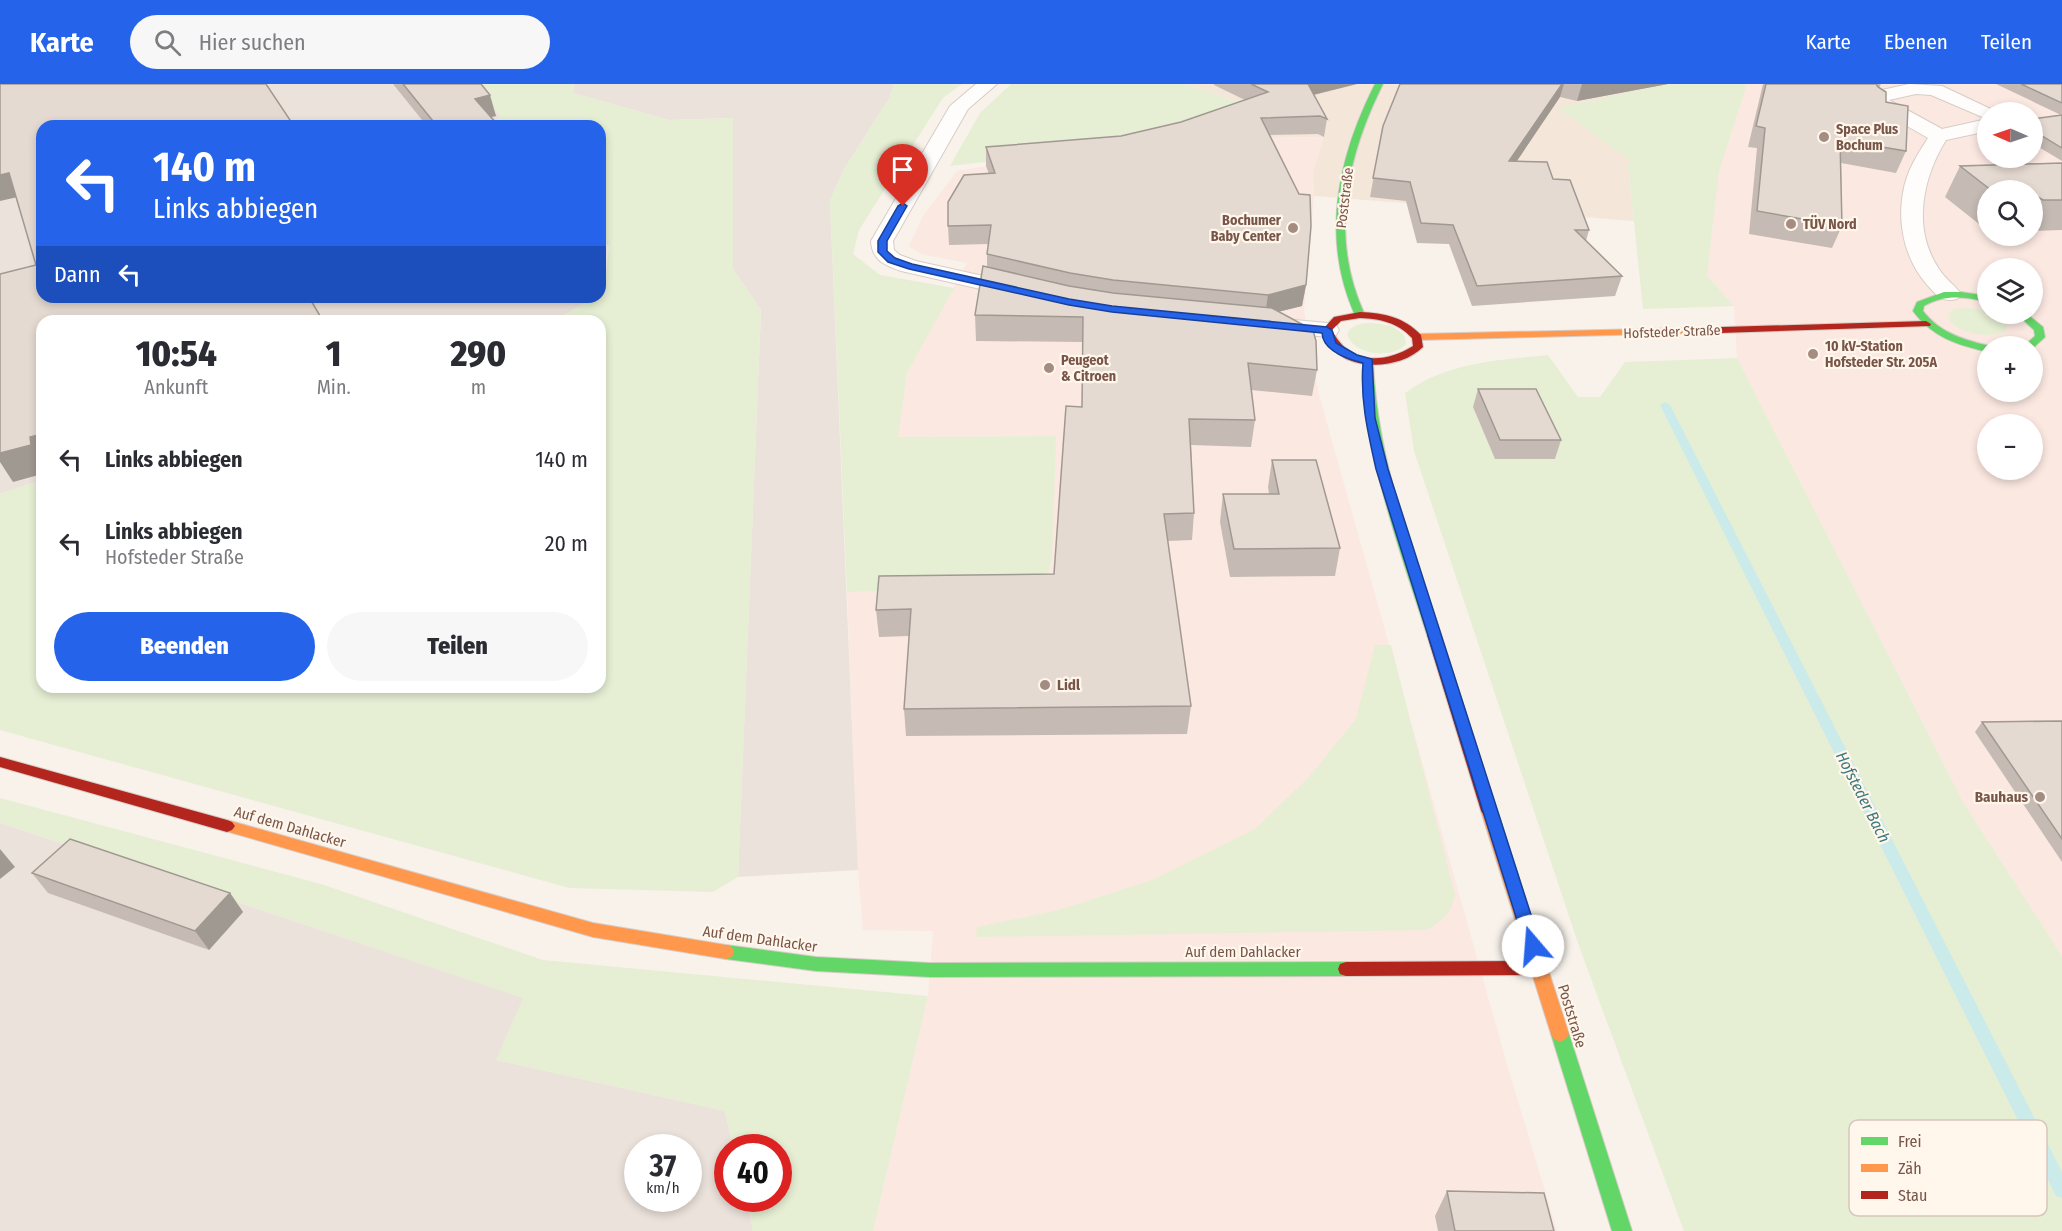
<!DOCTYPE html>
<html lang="de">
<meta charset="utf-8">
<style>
:root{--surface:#fff;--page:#f7f7f7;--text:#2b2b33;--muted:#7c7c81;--accent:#2563eb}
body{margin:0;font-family:"Fira Sans Condensed",sans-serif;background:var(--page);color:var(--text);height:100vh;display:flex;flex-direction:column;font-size:22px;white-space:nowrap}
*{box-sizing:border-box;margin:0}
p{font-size:20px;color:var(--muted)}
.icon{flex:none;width:33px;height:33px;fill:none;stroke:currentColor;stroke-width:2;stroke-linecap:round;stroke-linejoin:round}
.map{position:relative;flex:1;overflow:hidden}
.sheet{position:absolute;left:36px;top:231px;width:570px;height:378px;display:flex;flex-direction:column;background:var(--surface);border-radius:18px;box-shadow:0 3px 9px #0003}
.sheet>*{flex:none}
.guide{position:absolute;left:36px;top:36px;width:570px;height:183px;border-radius:18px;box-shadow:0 3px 9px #0003;background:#2563eb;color:#fff;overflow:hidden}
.needle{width:39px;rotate:272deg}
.buttons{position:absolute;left:1977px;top:18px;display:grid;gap:12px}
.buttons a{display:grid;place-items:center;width:66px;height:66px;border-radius:50%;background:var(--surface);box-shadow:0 3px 9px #0003;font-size:30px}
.speed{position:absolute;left:624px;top:1050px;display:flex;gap:12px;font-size:30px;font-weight:700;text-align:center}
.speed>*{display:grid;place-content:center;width:78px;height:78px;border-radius:50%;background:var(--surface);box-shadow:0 3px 9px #0003;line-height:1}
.speed small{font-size:15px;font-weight:400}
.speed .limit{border:9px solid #d22;background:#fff;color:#111}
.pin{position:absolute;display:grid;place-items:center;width:51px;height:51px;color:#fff;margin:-62px -26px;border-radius:50% 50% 50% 0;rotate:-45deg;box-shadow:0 0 6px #0007}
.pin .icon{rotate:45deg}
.me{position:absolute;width:66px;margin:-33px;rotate:342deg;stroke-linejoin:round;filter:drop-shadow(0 0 4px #0008)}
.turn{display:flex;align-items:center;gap:21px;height:126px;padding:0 18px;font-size:27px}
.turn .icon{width:78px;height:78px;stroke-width:2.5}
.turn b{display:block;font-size:42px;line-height:51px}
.then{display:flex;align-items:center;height:57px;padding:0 18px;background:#0003;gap:12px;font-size:22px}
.eta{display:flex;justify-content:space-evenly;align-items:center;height:102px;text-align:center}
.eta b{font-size:36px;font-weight:800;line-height:42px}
.primary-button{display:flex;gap:12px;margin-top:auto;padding:12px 18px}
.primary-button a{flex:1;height:69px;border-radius:36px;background:var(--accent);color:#fff;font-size:24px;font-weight:800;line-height:69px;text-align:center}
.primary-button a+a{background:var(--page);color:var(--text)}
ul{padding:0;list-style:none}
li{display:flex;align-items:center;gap:18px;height:84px;padding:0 18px}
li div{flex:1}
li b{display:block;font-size:22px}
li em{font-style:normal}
header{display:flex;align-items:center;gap:36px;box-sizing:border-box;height:84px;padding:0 30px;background:var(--accent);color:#fff}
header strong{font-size:28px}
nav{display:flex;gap:33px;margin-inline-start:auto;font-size:21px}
.search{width:420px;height:54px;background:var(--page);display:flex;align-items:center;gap:15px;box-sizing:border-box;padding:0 21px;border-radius:33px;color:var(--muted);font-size:22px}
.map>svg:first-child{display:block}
</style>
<header>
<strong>Karte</strong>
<div class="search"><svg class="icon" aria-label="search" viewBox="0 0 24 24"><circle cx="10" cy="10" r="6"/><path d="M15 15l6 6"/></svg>Hier suchen</div>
<nav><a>Karte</a><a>Ebenen</a><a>Teilen</a></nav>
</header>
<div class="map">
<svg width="2062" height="1147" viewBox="0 0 2062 1147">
<rect width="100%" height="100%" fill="#f8f2eb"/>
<polygon fill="#f4e7da" points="1185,0 1667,0 1634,79 1628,81 1634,137 1314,112 1313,88 1323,53 1265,54 1259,26"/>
<g fill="#fbe8e1" fill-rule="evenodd">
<path d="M1747,0H2062V872L1963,718L1737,274L1734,222L1707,192L1719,88ZM1988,28H2032V74H1988ZM1988,106H2032V152H1988ZM1988,184H2032V230H1988ZM1988,262H2032V308H1988ZM1988,340H2032V386H1988Z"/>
<polygon points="1324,53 1313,88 1314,112 1304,226 1319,311 1506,977 1557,1147 873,1147 928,912 933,847 863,846 858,786 847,508 1045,505 1056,352 897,353 907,289 967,179 921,170 909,162 923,132 957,87 986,82 1265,54"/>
</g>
<g fill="#ebe2db" fill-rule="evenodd">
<polygon points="0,0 471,0 501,32 493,42 42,42 42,213 595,213 554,237 42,237 42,396 0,410"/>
<polygon points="574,0 894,0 890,13 843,87 830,117 858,786 738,793 761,226 733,185 733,34 669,36 573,9"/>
<path d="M0,739L524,914L497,976L725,1027L733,1063L728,1064V1114L746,1115L753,1147H0ZM638,1064H688V1114H638Z"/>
</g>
<g fill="#e6efd4">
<polygon points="471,0 574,0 573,9 669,36 733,34 733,185 761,226 738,793 713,808 569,804 0,646 0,410 42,396 42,603 600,603 600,237 554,237 595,213 600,213 604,208 609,163 600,153 600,42 493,42 490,39 501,32"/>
<polygon points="894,0 962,0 943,14 859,146 853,170 880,191 954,204 907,289 898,353 1056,352 1052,473 1045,505 847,508 830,117 843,87 890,13"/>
<polygon points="1011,0 1185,0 1260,26 1045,71 950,82 980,29"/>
<polygon points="1667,0 1747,0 1719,88 1707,192 1734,222 1643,225 1628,80 1634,79 1558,24"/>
<path d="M1960,224C1978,224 1995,227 2007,241L2006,247C1992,256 1949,249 1948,230L1954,225Z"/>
<path d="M1373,239L1392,242L1404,251L1406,260C1392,276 1353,271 1347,250C1352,240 1362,239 1373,239Z"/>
<path d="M1548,271L1578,313H1600L1625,278L1737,274L1963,718L2062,872V1147H1684L1579,862L1414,367L1405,309C1446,278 1499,276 1548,271Z"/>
<path d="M1375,561H1391L1455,811C1451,830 1443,836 1427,846L976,853L977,843L1059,826L1152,796L1255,745L1309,693L1356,635Z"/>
<polygon points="0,714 321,800 543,876 928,912 873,1147 753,1147 746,1115 778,1114 778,1064 733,1063 725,1027 496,976 523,914 0,739"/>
</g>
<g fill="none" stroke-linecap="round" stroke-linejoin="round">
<polygon fill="#cbeaea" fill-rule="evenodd" points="1665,318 1670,321 2062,1088 2062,1114 2056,1112 1660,321"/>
<defs>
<g id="street">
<path d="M976,0H997L968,25L893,157L894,166L900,171L916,177L1033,203L1037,208L1033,213L1025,215L901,187C884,181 872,176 871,157L950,22Z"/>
<path d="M1909,0L1942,2L1997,28H1988V47L1946,56C1922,95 1912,145 1939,185C1945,195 1955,201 1961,210L1957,215C1944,218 1939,214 1930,204C1906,179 1897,142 1903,109C1906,88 1917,71 1928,54L1870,21L1868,17L1873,8ZM1916,10L1931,11L1987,35L1942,45L1889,16Z"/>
<polygon points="1263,233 1327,239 1336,241 1339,246 1336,251 1327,253 1254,245 1251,240 1254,235"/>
</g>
<g id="fast">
<path d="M1375,0H1383C1346,74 1329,154 1365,231L1360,234L1355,231C1320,153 1338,73 1375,0Z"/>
<path d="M1944,208H1961L1988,212V218C1965,213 1945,210 1924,222L1923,227C1940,249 1964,256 1990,262H1988V268C1957,261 1932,253 1913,227L1917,218Z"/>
<polygon points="2017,230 2027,230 2043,243 2045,253 2033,264 2024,262 2035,252 2034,246"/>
<path d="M1368,274L1373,277C1377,375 1410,459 1441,551L1434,556L1427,551C1398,459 1365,375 1363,277Z"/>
<polygon points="726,861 816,873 930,879 1346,878 1352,880 1354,885 1352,890 1346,892 930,893 816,887 726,875 720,873 718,868 720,863"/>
<polygon points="1560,942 1566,945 1569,950 1632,1147 1612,1147 1551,950 1554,945"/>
</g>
<g id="slow">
<polygon points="1690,244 1694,245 1694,249 1417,256 1412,253 1417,250"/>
<polygon points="1489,721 1494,723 1497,727 1569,950 1566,955 1560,958 1554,955 1551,950 1481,727 1484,723"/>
<polygon points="227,736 593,839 726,861 732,863 734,868 732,873 726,875 593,853 222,746 219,742 222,738"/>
</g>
<g id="jam">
<path d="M1360,228C1384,229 1404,233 1421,251L1423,263C1403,283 1361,287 1338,270C1330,263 1326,255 1322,246L1334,233ZM1360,234C1380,235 1397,238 1412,254L1413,262C1384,280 1349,281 1332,246L1341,237Z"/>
<polygon points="1926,237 1931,240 1930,242 1690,250 1685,247 1690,244"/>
<polygon points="1434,546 1441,551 1497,727 1494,731 1489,733 1484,731 1481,727 1427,551"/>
<polygon points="0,673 227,736 232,738 235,742 232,746 227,748 0,683"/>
<polygon points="1540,877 1546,879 1548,884 1546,889 1540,891 1346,892 1340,890 1338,885 1340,880 1346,878"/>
</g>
</defs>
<use href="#street" stroke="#d6cdc7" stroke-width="2"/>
<use href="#fast" stroke="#d7cdc7" stroke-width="2"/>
<use href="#slow" stroke="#d7cdc7" stroke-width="2"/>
<use href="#jam" stroke="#d7cdc7" stroke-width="2"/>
<use href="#street" fill="#fefdfc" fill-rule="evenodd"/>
<use href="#fast" fill="#63d668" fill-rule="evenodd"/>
<use href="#slow" fill="#ff974d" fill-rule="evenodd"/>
<use href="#jam" fill="#b3261e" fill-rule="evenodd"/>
</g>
<g fill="#c5bbb4">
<polygon points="393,0 481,0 496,32 491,33 497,40 498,42 427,42"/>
<polygon points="1214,0 1357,0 1314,11 1327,35 1324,53 1318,50 1270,51 1306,201 1302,222 1278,228 1317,286 1312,312 1251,306 1255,336 1251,363 1191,361 1194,429 1192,456 1167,457 1191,622 1187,650 906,652 904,625 909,552 879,553 876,526 1054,490 1082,323 1083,258 976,257 975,231 987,183 987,170 988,160 949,161 948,142 989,90 986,82 986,63 1121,52 1181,38 1245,16 1214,1"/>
<polygon points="1400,0 1668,0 1577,17 1560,13 1517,77 1553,95 1589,146 1586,157 1622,192 1615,212 1472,222 1449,160 1417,159 1406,117 1370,113 1383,42"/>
<polygon points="1763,0 1881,0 1879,4 1906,67 1896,89 1841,79 1842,142 1832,164 1749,150 1757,64 1748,63"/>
<polygon points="1996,0 2062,0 2062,77 2032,59 2032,35 2061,31"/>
<polygon points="2062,79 2062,146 2032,147 2032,106 1988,106 1988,144 1984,144 1945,113 1960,82"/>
<polygon points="1478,305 1561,356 1555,375 1495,375 1473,323"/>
<polygon points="1272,376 1340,464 1335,492 1230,493 1220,438 1223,410 1269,410 1268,403"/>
<polygon points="2062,637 2062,778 1975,648 1982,638"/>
<polygon points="32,789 230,809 243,828 209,866 48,809"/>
<polygon points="1447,1107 1554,1147 1438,1147 1435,1132"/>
</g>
<g fill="#a09992">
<polygon points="1306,0 1357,0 1304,13"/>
<polygon points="1562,0 1564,0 1560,13 1504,96 1509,77"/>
<polygon points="1582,0 1668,0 1577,17"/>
<polygon points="490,11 496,32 481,35 475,15"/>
<polygon points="9,89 22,112 0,117 0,91"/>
<polygon points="1306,201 1302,222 1265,231 1268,211"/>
<polygon points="42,350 42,390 13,398 0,378 0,369 30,353"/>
<polygon points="0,765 15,783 0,795"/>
<polygon points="230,809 243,828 209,866 195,847"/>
</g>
<g fill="#e5dad1" stroke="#a09992" stroke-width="1.5">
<polygon points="0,0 266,0 294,42 42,42 42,213 309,213 323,237 42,237 42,350 30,353 31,361 0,369 0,190 36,181 9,89 0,91"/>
<polygon points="403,0 481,0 490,11 475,15 497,40 487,42 437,42"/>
<polygon points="1251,0 1308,0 1327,35 1320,32 1261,34 1299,110 1310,111 1311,142 1306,201 1268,211 1113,196 1070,189 987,170 991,141 948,142 948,118 964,91 995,89 986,63 1121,52 1181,38 1268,8"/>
<polygon points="1400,0 1562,0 1509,77 1547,78 1553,95 1570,96 1589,146 1575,146 1622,192 1477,202 1453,141 1421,139 1410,98 1373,94 1383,42"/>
<polygon points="1766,0 1876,0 1878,3 1886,8 1886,18 1908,22 1906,67 1840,56 1842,142 1757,127 1765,44 1756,42"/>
<polygon points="2021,0 2062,0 2062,19"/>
<polygon points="2062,31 2062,64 2032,46 2032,35"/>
<polygon points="2062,79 2062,116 2043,116 2036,112 2032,112 2032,106 1991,106 1960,82"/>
<polygon points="983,182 1069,202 1113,209 1272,224 1313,246 1316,257 1317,286 1248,279 1255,336 1189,335 1194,429 1164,430 1191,622 904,625 911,525 876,526 879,492 1054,490 1066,322 1082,323 1083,233 975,231"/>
<polygon points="1478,305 1536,305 1561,356 1500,356"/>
<polygon points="1272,376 1316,376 1340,464 1234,465 1223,410 1279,410"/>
<polygon points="2062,637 2062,755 1982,638"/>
<polygon points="70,755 230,809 195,847 32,789"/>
<polygon points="1447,1107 1544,1109 1554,1147 1455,1147"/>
</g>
<path fill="#2563eb" stroke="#184099" stroke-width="1.5" d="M903,119L907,122L887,157V167L895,174L912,180L1069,215L1112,222L1327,243L1332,246L1336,259L1357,271L1372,275L1375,334L1388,385L1541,862L1539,867L1533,869L1527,867L1525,862L1376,385C1368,349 1360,316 1363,279C1347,275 1323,267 1322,249L1112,228L1069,221L909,185L888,178L878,168V157L898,122Z"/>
<g fill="#a58c81" stroke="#fff6ec" stroke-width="2">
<circle cx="1824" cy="53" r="6"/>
<circle cx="1791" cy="140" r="6"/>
<circle cx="1293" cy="144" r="6"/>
<circle cx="1813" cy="270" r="6"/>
<circle cx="1049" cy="284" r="6"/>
<circle cx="1045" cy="601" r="6"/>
<circle cx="2040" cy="713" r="6"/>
</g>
<g text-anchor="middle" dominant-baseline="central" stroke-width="4.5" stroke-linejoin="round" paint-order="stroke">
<g font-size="14" font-weight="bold" fill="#785548" stroke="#fff6ec" text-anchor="start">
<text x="1836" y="45">Space Plus<tspan x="1836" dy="16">Bochum</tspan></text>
<text x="1281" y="136" text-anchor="end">Bochumer<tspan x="1281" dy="16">Baby Center</tspan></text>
<text x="1803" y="140">TÜV Nord</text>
<text x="1825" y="262">10 kV-Station<tspan x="1825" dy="16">Hofsteder Str. 205A</tspan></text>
<text x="1061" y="276">Peugeot<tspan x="1061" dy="16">&amp; Citroen</tspan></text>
</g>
<g font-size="14" fill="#785548" stroke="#fff6ec">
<text transform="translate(1345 114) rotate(-83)">Poststraße</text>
<text transform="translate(1672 248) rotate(-2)">Hofsteder Straße</text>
</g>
<g font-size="15" font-weight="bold" fill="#785548" stroke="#fff6ec" text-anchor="start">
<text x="1057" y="601">Lidl</text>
<text x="2028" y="713" text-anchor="end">Bauhaus</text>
</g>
<g font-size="15" fill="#785548" stroke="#fff6ec">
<text transform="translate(290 743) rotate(16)">Auf dem Dahlacker</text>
<text transform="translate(760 855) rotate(8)">Auf dem Dahlacker</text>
<text x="1243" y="868">Auf dem Dahlacker</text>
<text transform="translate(1572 932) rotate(73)">Poststraße</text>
</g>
<g font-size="16" font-style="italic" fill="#3a797e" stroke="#fff6ec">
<text transform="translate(1863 713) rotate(63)">Hofsteder Bach</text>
</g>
</g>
<rect x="1849" y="1036" width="198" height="96" rx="9" fill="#fff6ec" stroke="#d6c6bb" stroke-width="1.5"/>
<rect x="1861" y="1053" width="27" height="8" fill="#63d668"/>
<rect x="1861" y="1080" width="27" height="8" fill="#ff974d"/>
<rect x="1861" y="1107" width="27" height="8" fill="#b3261e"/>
<g font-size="16" fill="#785548">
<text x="1898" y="1063">Frei</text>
<text x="1898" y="1090">Zäh</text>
<text x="1898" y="1117">Stau</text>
</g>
</svg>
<div class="buttons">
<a><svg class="needle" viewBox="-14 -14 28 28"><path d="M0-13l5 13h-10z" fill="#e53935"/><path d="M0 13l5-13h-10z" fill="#7c7c81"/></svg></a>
<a><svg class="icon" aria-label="search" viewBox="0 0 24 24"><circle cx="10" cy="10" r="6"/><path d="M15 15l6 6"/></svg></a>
<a><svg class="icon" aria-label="layers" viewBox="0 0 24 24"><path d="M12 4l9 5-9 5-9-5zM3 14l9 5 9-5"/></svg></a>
<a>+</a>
<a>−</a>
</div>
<div class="speed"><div>37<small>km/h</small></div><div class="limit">40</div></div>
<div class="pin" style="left:903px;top:122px;background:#d93025"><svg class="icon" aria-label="arrive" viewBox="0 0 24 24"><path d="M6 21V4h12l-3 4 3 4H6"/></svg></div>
<svg class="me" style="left:1533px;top:862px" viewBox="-20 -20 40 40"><circle r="19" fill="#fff"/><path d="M0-13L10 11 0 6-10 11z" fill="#2563eb"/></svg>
<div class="guide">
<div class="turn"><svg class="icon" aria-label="left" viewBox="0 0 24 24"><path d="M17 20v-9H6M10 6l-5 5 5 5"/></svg><div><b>140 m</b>Links abbiegen</div></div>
<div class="then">Dann<svg class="icon" aria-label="left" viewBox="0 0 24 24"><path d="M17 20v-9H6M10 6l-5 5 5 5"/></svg></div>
</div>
<section class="sheet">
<div class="eta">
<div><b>10:54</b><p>Ankunft</p></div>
<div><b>1</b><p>Min.</p></div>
<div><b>290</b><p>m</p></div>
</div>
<ul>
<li><svg class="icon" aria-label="left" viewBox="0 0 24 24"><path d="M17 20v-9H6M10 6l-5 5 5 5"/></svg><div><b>Links abbiegen</b></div><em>140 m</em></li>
<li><svg class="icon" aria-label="left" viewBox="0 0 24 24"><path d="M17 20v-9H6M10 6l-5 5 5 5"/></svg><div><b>Links abbiegen</b><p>Hofsteder Straße</p></div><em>20 m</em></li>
</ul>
<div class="primary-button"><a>Beenden</a><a>Teilen</a></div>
</section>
</div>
